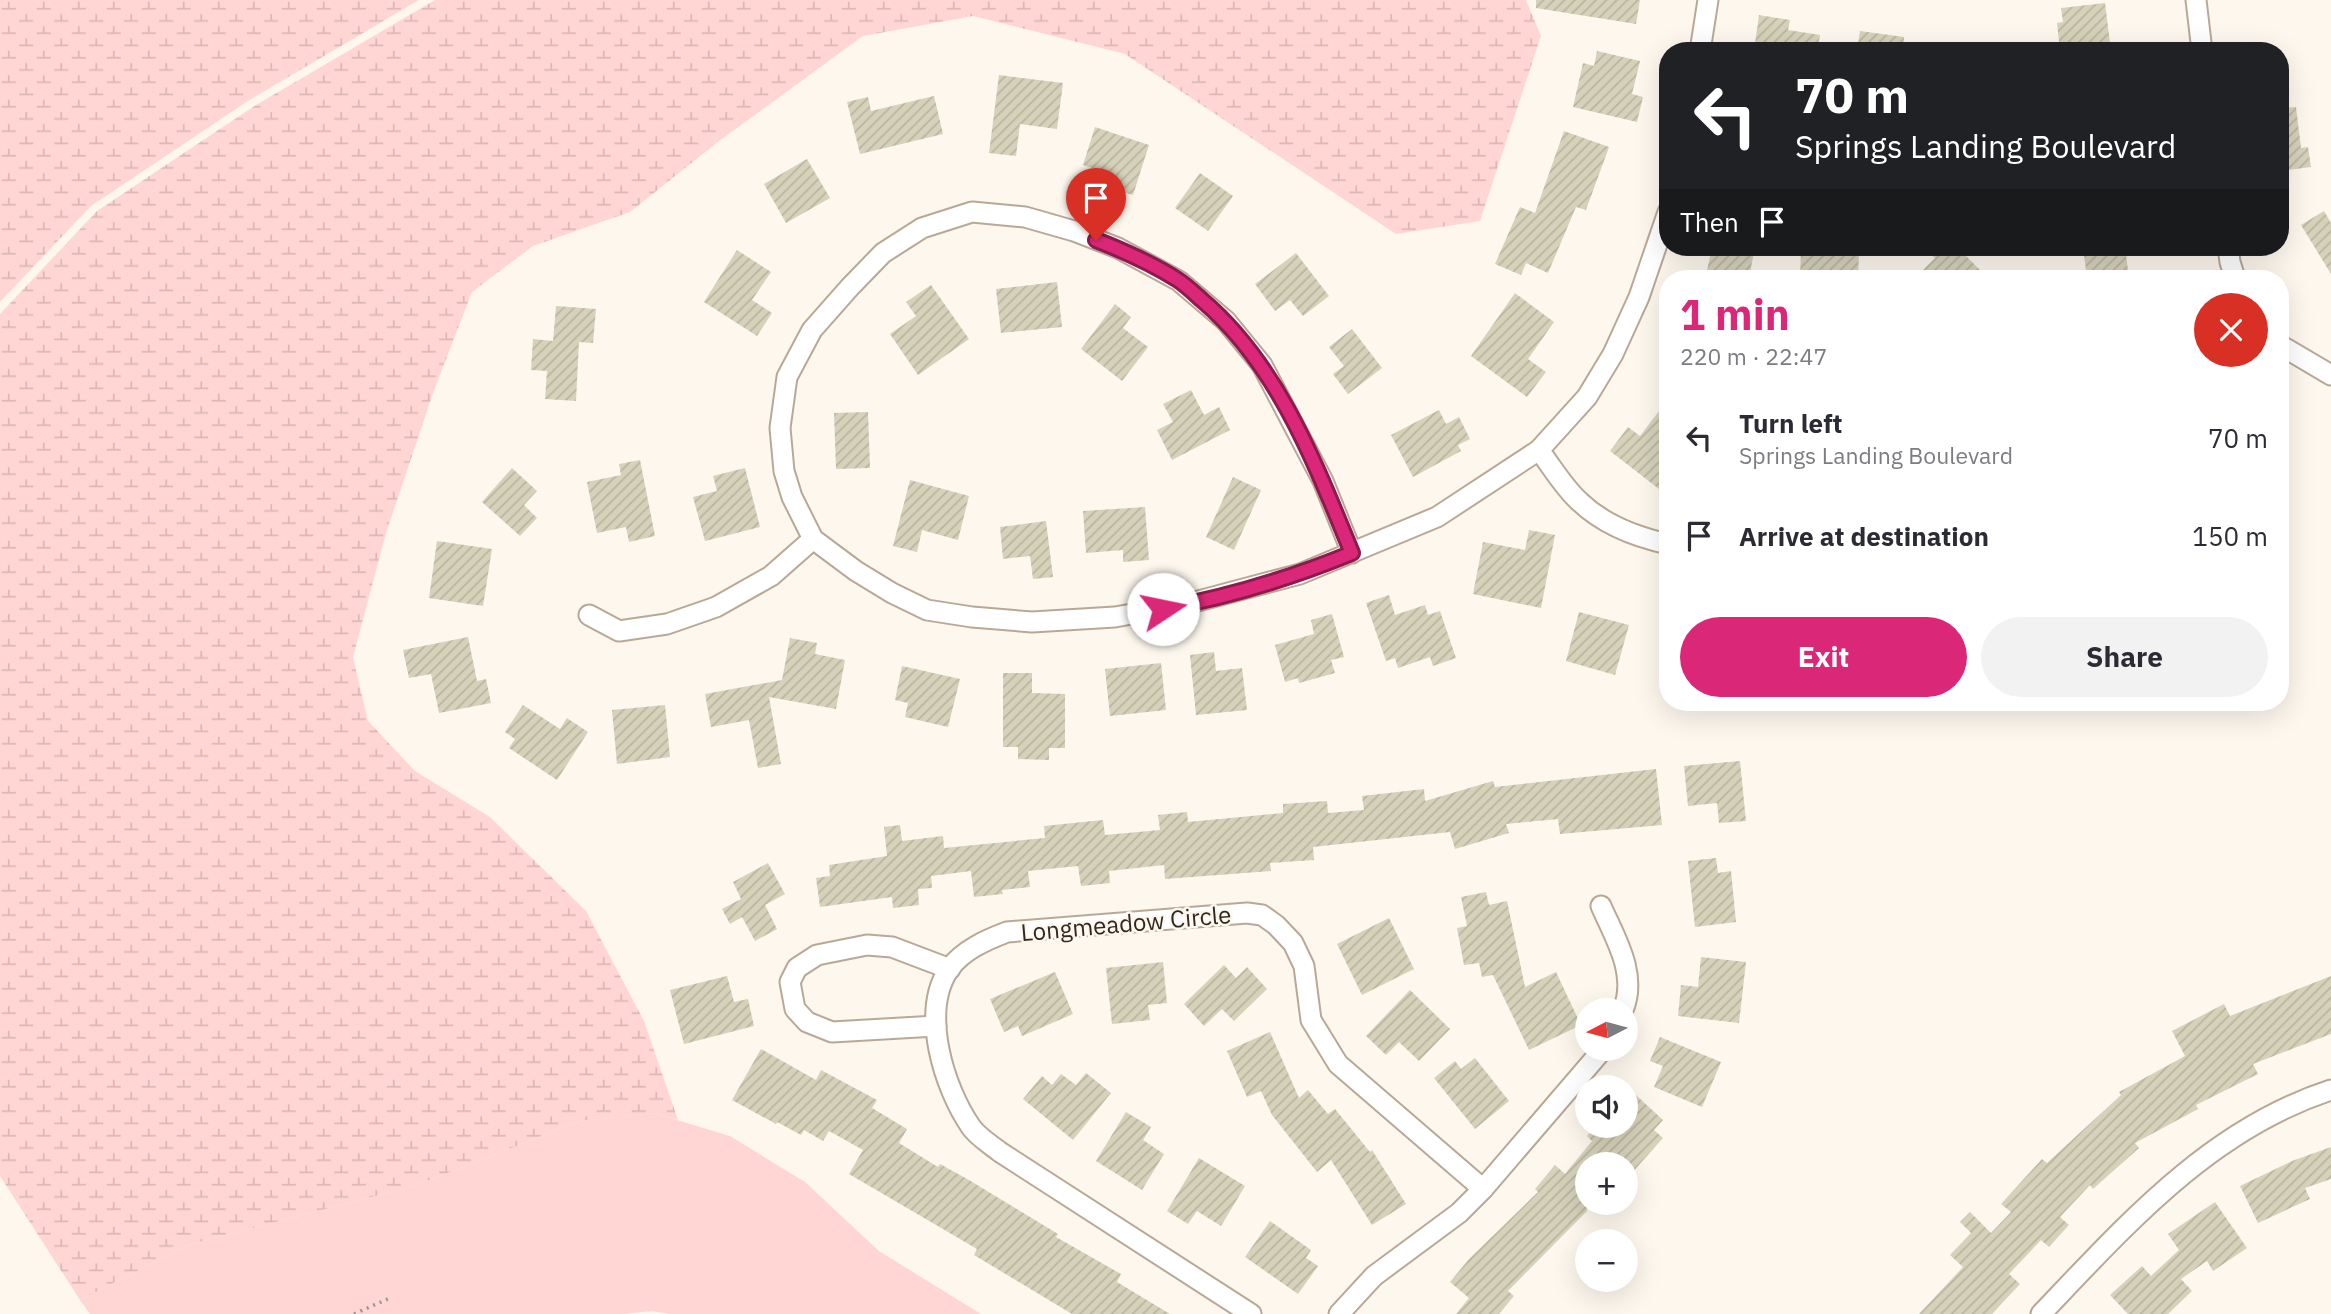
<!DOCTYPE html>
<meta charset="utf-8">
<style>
:root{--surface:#fff;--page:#f2f2f3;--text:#2b2b33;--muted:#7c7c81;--accent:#db2777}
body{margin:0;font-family:"IBM Plex Sans",sans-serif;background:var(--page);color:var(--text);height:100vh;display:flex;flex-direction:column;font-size:26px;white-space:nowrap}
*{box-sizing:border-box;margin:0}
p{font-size:23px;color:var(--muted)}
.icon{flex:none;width:38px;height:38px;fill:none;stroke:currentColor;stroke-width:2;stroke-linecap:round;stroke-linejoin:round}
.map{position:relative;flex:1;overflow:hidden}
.panel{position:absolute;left:1659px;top:270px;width:630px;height:441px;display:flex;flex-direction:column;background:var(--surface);border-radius:28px;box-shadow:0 7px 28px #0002}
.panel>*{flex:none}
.hud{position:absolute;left:1659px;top:42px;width:630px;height:214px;border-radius:28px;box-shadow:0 7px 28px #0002;background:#202124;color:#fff;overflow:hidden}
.needle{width:46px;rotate:264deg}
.tools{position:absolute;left:1575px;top:998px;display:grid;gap:14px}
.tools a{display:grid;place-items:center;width:63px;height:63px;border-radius:50%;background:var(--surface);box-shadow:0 7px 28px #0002;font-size:35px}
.pin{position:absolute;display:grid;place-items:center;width:60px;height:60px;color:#fff;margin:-72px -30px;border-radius:50% 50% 50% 0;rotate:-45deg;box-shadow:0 0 7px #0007}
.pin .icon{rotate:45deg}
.me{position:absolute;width:77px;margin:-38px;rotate:79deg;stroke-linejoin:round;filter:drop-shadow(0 0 5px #0008)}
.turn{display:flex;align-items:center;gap:24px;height:147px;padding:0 21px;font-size:32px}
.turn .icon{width:91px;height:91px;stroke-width:2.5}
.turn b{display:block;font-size:49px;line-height:60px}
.then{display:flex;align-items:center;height:66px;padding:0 21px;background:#0003;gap:14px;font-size:26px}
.round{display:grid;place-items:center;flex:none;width:74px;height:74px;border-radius:37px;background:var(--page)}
.summary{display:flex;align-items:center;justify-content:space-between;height:119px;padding:0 21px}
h1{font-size:42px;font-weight:800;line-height:52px;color:var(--accent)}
.action{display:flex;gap:14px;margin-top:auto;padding:14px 21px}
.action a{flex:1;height:80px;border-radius:42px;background:var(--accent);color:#fff;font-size:28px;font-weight:800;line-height:80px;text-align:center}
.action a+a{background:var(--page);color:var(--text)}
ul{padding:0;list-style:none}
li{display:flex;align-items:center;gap:21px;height:98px;padding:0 21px}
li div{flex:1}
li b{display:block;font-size:26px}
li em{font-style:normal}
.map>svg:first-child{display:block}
</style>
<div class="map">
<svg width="2331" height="1314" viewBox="0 0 2331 1314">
<defs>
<pattern id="wetland-marsh" width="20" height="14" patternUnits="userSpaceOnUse" patternTransform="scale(1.75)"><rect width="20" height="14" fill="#ffd6d4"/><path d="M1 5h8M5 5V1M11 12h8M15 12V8" fill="none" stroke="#dbb8b6"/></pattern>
<pattern id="building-hatch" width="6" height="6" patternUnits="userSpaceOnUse" patternTransform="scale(1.75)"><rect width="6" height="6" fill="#d6d2ba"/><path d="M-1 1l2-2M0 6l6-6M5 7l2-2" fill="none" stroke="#b8b4a0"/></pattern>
</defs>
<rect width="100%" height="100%" fill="#fdf7ee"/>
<polygon fill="#ffd6d4" points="654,1113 730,1136 805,1182 879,1251 981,1314 670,1314 652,1311 622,1314 90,1314 80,1300 188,1245 414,1186 581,1121"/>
<g fill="url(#wetland-marsh)">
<polygon points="0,0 419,0 251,99 91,206 0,302"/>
<polygon points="435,0 1526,0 1541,36 1480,221 1396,234 1125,54 973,16 863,36 719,141 630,212 533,246 472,292 433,393 386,533 353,657 368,721 415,771 490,817 586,911 644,1021 678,1120 654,1113 581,1121 414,1186 188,1245 80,1300 0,1176 0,314 97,211 256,105"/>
</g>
<g fill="url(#building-hatch)">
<polygon points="1536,0 1640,0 1636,24 1536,8"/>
<polygon points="2105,3 2111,51 2060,51 2057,23 2063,22 2061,8"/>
<polygon points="1759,15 1790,20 1788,30 1820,35 1817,51 1754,51"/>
<polygon points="1860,31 1904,37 1903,51 1857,51"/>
<polygon points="1597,51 1640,61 1632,94 1643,97 1637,122 1573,107 1583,63 1594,66"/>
<polygon points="999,75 1063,83 1057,129 1020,124 1016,156 989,153"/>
<polygon points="934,96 943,134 860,154 847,102 868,97 871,111"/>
<polygon points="2296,107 2301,148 2308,147 2311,167 2280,171 2280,108"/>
<polygon points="1095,127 1149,145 1133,195 1107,187 1111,174 1083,165"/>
<polygon points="1564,131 1609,147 1586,210 1576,207 1548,273 1526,263 1521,275 1495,264 1520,207 1535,213"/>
<polygon points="807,159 830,198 786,223 764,184"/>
<polygon points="1200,173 1233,196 1208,231 1175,208"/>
<polygon points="2324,211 2331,223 2331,274 2301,225"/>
<polygon points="1712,247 1755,247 1749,278 1724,278 1706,275"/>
<polygon points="1923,247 1957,247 1980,270 1971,278 1915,278 1935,258"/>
<polygon points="2083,247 2125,247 2129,278 2087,278"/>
<polygon points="737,250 771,272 752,300 772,313 757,336 704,302"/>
<polygon points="1801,250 1859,252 1858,278 1800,278"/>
<polygon points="1296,253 1329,296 1303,316 1290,300 1275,311 1255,284"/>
<polygon points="1057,282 1062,327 1001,333 996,289"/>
<polygon points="931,285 969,339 918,375 890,334 916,316 906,302"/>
<polygon points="1515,293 1554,322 1528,359 1546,372 1527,397 1471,356"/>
<polygon points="1115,304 1131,317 1123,328 1148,347 1122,381 1081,349"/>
<polygon points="556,306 596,309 593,343 579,342 576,401 545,399 547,371 531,370 533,339 553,341"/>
<polygon points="1352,329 1382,368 1348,394 1333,374 1344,366 1329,347"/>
<polygon points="1191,390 1204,415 1219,407 1230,430 1172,460 1157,430 1173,422 1163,404"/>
<polygon points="1439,410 1446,424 1459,417 1470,439 1458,445 1461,451 1413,477 1391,435"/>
<polygon points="1659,411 1668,418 1668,496 1610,451 1628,427 1640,436"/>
<polygon points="868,412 870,468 836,469 834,413"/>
<polygon points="640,460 655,536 629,542 626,527 597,533 587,482 621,475 619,464"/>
<polygon points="512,468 537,491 524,505 537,518 520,536 482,502"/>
<polygon points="745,468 760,527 705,541 693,497 717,491 713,476"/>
<polygon points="1233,477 1261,490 1234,550 1206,537"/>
<polygon points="910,480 969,496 958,540 922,530 917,552 893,546"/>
<polygon points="1145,507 1149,560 1123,562 1123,550 1086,553 1083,511"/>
<polygon points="1046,521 1053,577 1033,579 1030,556 1003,559 1000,527"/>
<polygon points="1529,530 1555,535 1541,608 1473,594 1483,542 1525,550"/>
<polygon points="437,541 492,549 483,606 429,598"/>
<polygon points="1389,595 1395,615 1425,605 1428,615 1440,611 1456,658 1433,666 1430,657 1398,668 1395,658 1386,661 1366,603"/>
<polygon points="1579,612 1629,625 1615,675 1566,661"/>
<polygon points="1332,614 1344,657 1331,660 1335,673 1299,683 1298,678 1285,682 1275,645 1314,634 1311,620"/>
<polygon points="468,637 477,681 486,679 491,703 439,713 431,674 409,678 403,650"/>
<polygon points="790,638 817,643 815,654 845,660 836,709 769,697 781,764 758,768 749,720 711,727 705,694 782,680"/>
<polygon points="1214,652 1216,671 1242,668 1247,710 1196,715 1190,655"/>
<polygon points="1161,663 1166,710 1110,716 1105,669"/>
<polygon points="902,666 960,679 948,727 905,717 908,703 895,700"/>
<polygon points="1003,673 1032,673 1032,693 1065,694 1065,748 1049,748 1049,760 1018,759 1018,747 1003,747"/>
<polygon points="523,705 560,729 567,718 588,732 557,780 509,748 515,739 505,732"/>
<polygon points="665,705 670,757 617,764 612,710"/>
<polygon points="1740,761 1746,821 1719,823 1717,803 1688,806 1684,766"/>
<polygon points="1656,769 1662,825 1560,834 1558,819 1506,824 1509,833 1455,849 1450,832 1313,847 1314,860 1270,863 1271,871 1165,879 1164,865 1109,871 1110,883 1081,886 1078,866 1028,871 1030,887 1002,890 1003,894 974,897 971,871 931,876 932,888 918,889 919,905 893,908 892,897 820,907 816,878 830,876 829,865 887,856 884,827 900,825 902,841 943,836 944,848 1045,838 1044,826 1103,820 1105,835 1160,830 1158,815 1187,812 1188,822 1283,813 1283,804 1327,801 1328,813 1364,810 1362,796 1424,789 1425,801 1493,781 1495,787"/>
<polygon points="1716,858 1718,873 1731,871 1736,922 1695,927 1688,861"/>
<polygon points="768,863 785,894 765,905 777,929 755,941 742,917 730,924 722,909 741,899 733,882"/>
<polygon points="1486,892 1489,905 1507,901 1525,987 1556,972 1581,1025 1529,1050 1493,975 1482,977 1479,963 1464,965 1457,928 1467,926 1461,897"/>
<polygon points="1389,918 1414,969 1362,995 1337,944"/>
<polygon points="1701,957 1746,962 1739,1023 1678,1016 1681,985 1698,987"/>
<polygon points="1163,962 1167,1003 1148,1005 1150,1020 1112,1024 1106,968"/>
<polygon points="1224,965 1236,978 1247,967 1267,989 1234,1021 1222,1009 1204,1026 1184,1004"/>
<polygon points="1055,972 1073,1014 1022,1036 1018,1026 1004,1032 990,999"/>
<polygon points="727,976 734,1002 748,999 754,1026 684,1044 670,990"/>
<polygon points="2331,976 2331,1034 2253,1064 2258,1074 2196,1105 2198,1109 2135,1143 2139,1148 2093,1189 2090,1185 2060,1217 2069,1225 2049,1247 2041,1240 2009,1274 2020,1284 1992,1314 1919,1314 1963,1267 1950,1255 1971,1233 1960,1222 1970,1212 1991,1233 2011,1212 2001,1204 2042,1159 2047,1163 2121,1095 2119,1092 2185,1056 2172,1031 2224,1004 2230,1016"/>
<polygon points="1410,990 1450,1029 1419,1061 1399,1042 1386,1055 1366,1036"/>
<polygon points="1270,1032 1299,1098 1308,1090 1328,1114 1335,1109 1370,1152 1372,1150 1406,1204 1372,1225 1331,1160 1317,1172 1272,1115 1261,1091 1247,1097 1227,1051"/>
<polygon points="1660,1037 1721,1062 1702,1107 1654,1087 1663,1066 1650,1061"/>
<polygon points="761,1049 816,1080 821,1070 877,1100 872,1108 907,1129 899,1143 938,1167 940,1164 969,1180 1058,1234 1056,1237 1121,1274 1117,1282 1170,1314 1072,1314 974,1255 977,1249 849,1174 863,1150 829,1131 823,1141 804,1130 801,1135 777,1122 776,1124 732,1100"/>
<polygon points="1475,1058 1509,1101 1475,1129 1434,1078 1455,1061 1461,1069"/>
<polygon points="1086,1073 1111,1093 1073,1140 1023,1099 1042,1076 1052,1085 1061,1074 1076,1085"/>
<polygon points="1626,1086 1663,1120 1654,1130 1663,1138 1630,1175 1626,1171 1626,1164 1587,1164 1587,1211 1508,1291 1514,1296 1499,1314 1456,1314 1469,1298 1450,1282 1469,1259 1538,1192 1535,1189 1555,1165 1565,1174 1592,1141 1587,1136 1596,1125 1626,1125"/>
<polygon points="1126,1112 1151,1127 1143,1140 1164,1154 1142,1190 1096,1161"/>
<polygon points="2331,1147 2331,1179 2305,1188 2310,1199 2258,1223 2240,1186 2292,1161"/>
<polygon points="1199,1158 1245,1186 1221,1226 1197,1211 1188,1224 1167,1211"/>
<polygon points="2215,1202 2247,1248 2213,1271 2207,1261 2181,1279 2192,1291 2168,1314 2128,1314 2110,1295 2142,1266 2151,1276 2179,1250 2168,1234"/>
<polygon points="1270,1221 1311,1250 1306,1258 1318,1266 1298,1294 1245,1257"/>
</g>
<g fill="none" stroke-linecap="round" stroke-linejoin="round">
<defs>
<g id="minor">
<polyline points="2196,0 2202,51"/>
<polyline points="1700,51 1708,0"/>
<polyline points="2228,247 2230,262 2235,278"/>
<polyline points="2280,345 2331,375"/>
<path d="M1539,450C1552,467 1564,488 1580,502C1604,525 1636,537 1668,544"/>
<polyline points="1352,553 1323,481 1262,365 1226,321 1179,281 1118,248 1074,231 1025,217 972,212 922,228 883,253 850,287 812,330 787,377 780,428 784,471 792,497 813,539 856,571 892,593 927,610 972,617 1032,622 1115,617 1187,604 1300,574 1437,517 1539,450 1587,397 1613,354 1639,297 1668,212"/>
<polyline points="589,615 619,631 667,624 716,607 771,576 813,539"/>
<path d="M1601,906C1615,938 1638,974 1623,1010"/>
<polyline points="936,1026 832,1032 807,1022 795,1009 790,982 797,968 817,955 867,945 892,947 950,969"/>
<path d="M1251,1314L1000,1152C990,1144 978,1137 971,1127C944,1088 920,1012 949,969C963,950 986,940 1007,932L1247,913L1262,915L1276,925L1293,943L1304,966L1311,1020L1338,1064L1483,1189"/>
<polyline points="1339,1314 1374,1276 1459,1213 1483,1189 1604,1048"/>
<path d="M2041,1314C2126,1225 2210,1129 2331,1090"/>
</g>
</defs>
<use href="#minor" stroke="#b8a996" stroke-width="23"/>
<polyline stroke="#9b958d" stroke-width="3.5" stroke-dasharray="2 5" stroke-linecap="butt" points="354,1314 390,1298"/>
<use href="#minor" stroke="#fff" stroke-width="19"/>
</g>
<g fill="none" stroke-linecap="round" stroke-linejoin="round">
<defs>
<path id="route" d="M1096,240C1124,251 1153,264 1178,280C1187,286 1195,294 1203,301C1278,365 1315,463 1352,553C1291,578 1228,597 1163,609"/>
</defs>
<use href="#route" stroke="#8e194d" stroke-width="18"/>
<use href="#route" stroke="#db2777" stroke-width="12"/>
</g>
<g text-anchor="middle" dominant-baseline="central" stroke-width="5" stroke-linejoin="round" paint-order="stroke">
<g font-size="24" fill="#2f2922" stroke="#fdf7ee">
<text transform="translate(1126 923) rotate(-5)">Longmeadow Circle</text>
</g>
</g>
</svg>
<div class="tools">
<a><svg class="needle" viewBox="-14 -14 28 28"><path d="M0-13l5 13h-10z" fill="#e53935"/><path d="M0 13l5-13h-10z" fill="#7c7c81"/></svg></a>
<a><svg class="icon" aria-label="sound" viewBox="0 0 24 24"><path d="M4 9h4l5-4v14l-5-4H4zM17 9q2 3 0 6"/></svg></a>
<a>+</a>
<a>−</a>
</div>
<div class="pin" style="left:1096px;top:240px;background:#d93025"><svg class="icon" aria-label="arrive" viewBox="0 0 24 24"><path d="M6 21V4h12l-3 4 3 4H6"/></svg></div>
<svg class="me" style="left:1163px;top:609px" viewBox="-20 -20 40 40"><circle r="19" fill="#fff"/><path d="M0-13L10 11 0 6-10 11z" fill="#db2777"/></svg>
<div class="hud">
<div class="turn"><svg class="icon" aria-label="left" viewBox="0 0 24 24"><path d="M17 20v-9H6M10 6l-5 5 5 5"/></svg><div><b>70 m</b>Springs Landing Boulevard</div></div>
<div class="then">Then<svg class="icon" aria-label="arrive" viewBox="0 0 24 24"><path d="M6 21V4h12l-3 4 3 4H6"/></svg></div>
</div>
<section class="panel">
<div class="summary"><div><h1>1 min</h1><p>220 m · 22:47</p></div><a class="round" style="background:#d93025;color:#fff"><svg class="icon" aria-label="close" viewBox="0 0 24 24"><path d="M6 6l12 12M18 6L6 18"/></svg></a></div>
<ul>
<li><svg class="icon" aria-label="left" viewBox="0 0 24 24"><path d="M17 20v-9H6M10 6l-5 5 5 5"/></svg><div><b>Turn left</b><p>Springs Landing Boulevard</p></div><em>70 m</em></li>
<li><svg class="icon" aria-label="arrive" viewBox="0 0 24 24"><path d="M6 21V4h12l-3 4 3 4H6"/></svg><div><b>Arrive at destination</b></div><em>150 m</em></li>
</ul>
<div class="action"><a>Exit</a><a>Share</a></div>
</section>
</div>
